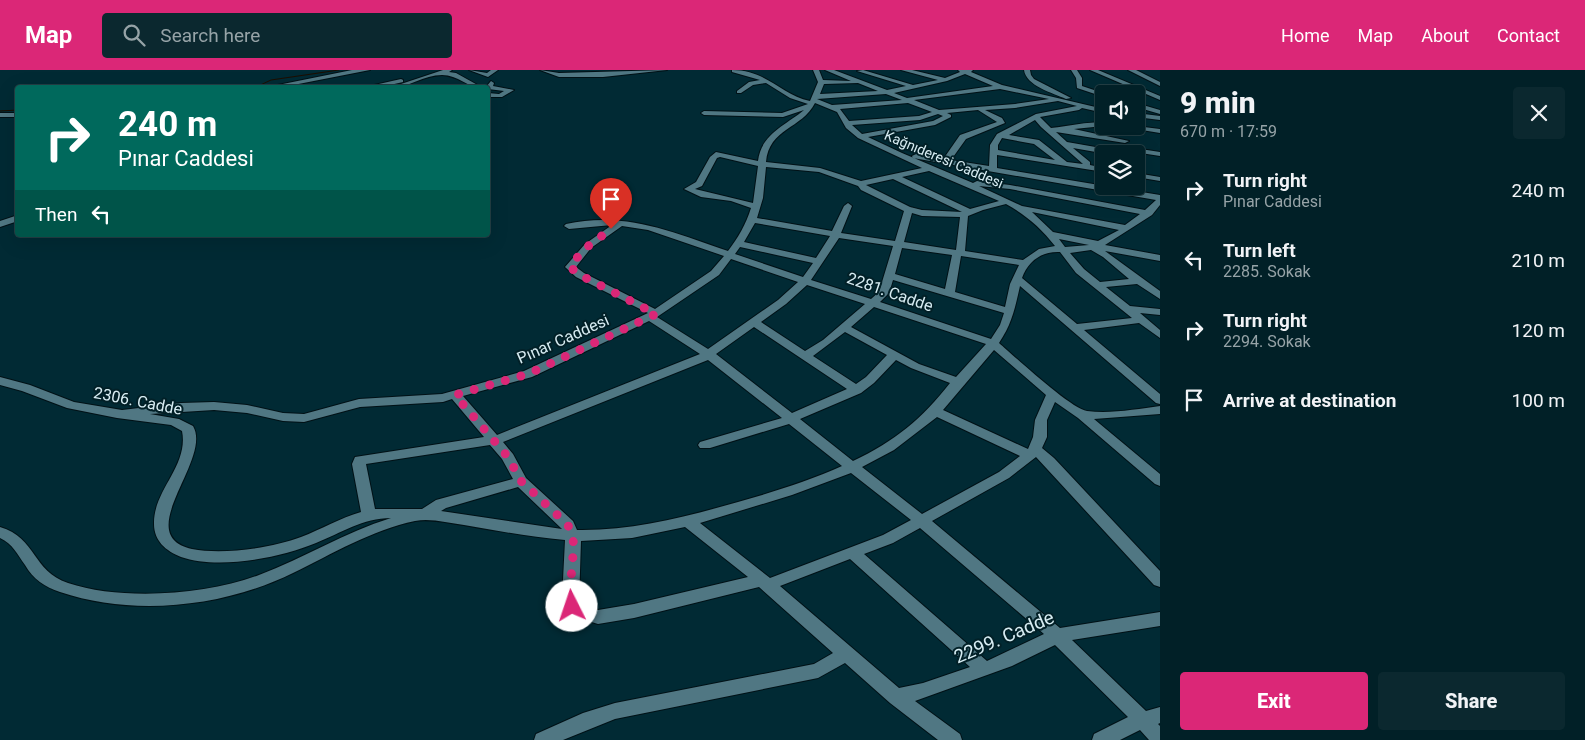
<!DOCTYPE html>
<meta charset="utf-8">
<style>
:root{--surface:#012027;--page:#0b282f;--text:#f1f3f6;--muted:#96a3a7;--line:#233e44;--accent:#db2777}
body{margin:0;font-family:Roboto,sans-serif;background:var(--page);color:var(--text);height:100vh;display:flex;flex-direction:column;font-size:19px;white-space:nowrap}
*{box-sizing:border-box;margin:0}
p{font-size:16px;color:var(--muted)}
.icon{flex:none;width:28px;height:28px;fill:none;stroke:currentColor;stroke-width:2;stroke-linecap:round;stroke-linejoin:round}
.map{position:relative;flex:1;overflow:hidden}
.drawer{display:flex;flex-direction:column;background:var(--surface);width:425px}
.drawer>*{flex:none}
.hud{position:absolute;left:15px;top:15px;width:475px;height:152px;border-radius:5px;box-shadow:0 5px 20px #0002,0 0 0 1px var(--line);background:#00695c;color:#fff;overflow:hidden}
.controls{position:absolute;left:1095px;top:15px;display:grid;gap:10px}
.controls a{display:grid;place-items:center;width:50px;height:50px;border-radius:5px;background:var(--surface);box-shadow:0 5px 20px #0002,0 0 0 1px var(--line);font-size:25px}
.pin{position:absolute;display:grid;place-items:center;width:42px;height:42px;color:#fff;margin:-51px -21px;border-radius:50% 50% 50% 0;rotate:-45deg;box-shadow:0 0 5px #0007}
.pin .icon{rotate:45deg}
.me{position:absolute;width:55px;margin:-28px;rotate:356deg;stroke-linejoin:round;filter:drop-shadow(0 0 4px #0008)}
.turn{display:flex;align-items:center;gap:18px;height:105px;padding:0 20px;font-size:22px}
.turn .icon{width:65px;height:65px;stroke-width:2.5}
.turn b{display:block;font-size:35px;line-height:42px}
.then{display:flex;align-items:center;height:48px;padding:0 20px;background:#0003;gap:10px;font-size:19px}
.round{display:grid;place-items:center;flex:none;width:52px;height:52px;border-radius:5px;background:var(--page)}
.summary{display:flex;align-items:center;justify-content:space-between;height:85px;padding:0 20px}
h1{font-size:30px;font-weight:800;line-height:38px}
.action{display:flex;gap:10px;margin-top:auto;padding:10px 20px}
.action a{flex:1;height:58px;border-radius:5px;background:var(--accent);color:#fff;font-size:20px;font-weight:800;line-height:58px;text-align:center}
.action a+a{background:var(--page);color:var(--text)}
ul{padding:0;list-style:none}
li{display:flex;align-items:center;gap:15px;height:70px;padding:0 20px}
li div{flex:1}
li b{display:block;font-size:19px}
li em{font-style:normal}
header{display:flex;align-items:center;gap:30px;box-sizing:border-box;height:70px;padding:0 25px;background:var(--accent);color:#fff}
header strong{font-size:24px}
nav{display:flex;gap:28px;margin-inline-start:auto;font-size:18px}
.search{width:350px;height:45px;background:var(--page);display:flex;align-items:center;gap:12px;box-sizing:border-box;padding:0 18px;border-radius:5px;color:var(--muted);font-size:19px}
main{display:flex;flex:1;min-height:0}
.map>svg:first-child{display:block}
</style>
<header>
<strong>Map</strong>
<div class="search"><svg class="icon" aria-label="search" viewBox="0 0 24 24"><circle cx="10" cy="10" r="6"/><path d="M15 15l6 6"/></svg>Search here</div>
<nav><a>Home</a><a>Map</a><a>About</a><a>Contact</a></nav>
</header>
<main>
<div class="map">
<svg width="1160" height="670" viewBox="0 0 1160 670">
<rect width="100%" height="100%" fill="#012a34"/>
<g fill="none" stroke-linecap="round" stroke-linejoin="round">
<g stroke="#1e0e00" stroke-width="1">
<polyline points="172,18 199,18"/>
<polyline points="254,18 271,10 339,0"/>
<polyline points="0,41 18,40"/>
</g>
<defs>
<g id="minor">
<polygon points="352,0 370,0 278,18 263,18"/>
<path d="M443,0H452L449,2L456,3L483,18C468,18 458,5 442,5C424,5 408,18 389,18Z"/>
<polygon points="469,0 487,3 491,0 498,0 488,7"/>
<polygon points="540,0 559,3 667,0 603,7 559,7"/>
<path d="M732,0C767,0 781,25 810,31L818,12L813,0H819L823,10L851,11L825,0H834L887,20L906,16L857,1L863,0L913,15L938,10L901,0H912L945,8L960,2L958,0H973L971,2L1002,15L1104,39V43L1082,38L1079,40L1040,47L1051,58C1069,56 1086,52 1104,52V56L1074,59L1129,71L1125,73L1056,62L1067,72L1124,82L1125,84H1107L1073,78L1090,92V95L1104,98V102L997,85V98L1160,125V135L1152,145L1105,175L1160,185V191L1105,181L1160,221V229L1137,214L1106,217L1130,236L1160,239V245L1140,243L1160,260V268L1139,253L1084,260L1160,324V334L1156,333L1020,216C1015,238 1012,254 999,273C1014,286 1071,339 1087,341C1111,344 1137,339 1160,336V344L1094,349L1160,404V416L1155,414L1078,348L1055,332L1047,350V367L1042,378L1054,388L1160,501V517L1154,515L1036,387L1009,408L932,451L1060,558L1160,542V556L1072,570L1146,641L1160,637V653L1158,654L1160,656V670H1149L1140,660L1120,670H1092L1094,664L1128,647L1055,575L1012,596L915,631L960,664L962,670H938L890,633L845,593L818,608L615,649L563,670H534L536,664L583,643L615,633L814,594L833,583L759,517L634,548L598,554L572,546L564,536L562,530L565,470C531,467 498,461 464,455C448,453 431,448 415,451C372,460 332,484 293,503C224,537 134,547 60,522C45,517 33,509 25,495C17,484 13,474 0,468V457C37,468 32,501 68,513C122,531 206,525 259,505C304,488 345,462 391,448C363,448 341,463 316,473C280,488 218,500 181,487C166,481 154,471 154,454C153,420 189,396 182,361L171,355L117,348L67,338L22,321L0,315V307L30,315L74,332L122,340L181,333L214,332L247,335L283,343L304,344L359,329L442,324L524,301L648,243L576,207L565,197L585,174L612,155L569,159L564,156L566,154C625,141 673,162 728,181C738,168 746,154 751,138L731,131L701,127L684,119L696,112L710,87L716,82L758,91C761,64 786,55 804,40L783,47L704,45L701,43L704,41L782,43L808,34L790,28L766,13L753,15L741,23H737V21L749,12L760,10L732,2ZM965,4L993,16L907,28L894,23L947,11ZM858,13L878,21L820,24L824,14ZM1000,19L1049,29L1015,34L939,40L914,30ZM886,24L902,30L832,35L817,29ZM1058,31L1077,36L1036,44L997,64L990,75L989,96L951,90L966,69L1005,53L1002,48L985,40L1015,38ZM815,33L837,42L846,58L858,68L922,98L861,111L820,98L766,92C769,58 802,59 815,33ZM908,33L932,42L919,46L849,51L840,39ZM978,40L997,52L960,65L944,88L916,84L912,86L913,88L1156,130L1145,140L1010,115L977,111L973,113L902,83L868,67L935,55L951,47V45L947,43ZM938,44L943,46L933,51L862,64L852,55L920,50ZM1035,50L1041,57L1083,94L1067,92L1039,70L1009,65ZM1002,68L1034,74L1055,90L998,80V75ZM720,87L758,96L753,133L695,119L702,116L717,88ZM766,97L819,102L858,116L861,120L904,141L895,171L841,163L852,136L848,133L844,136L832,161L757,148L763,128ZM929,101L999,131L970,139L902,107ZM893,109L962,142L922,140L910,137L866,115ZM979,116L1010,119L1140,144L1125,155L1022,136ZM1006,134C1026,145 1041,158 1055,176L1039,179L1023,190L965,181L968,146L983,140ZM1032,142L1119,160L1098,171L1053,162ZM912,143L922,146L960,147L956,180L904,172ZM755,153L830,166L816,188L744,172ZM622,156L648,160L724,186L711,201L655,239L584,203L576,197L591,178ZM839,168L893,176L879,222L871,229L811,210ZM1059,169L1089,175L1065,177ZM740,177L813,193L803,207L735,184ZM902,178L952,185L945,219L895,204ZM1091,180L1103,187L1129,209L1100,212L1084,199L1070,183ZM1060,182L1076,203L1132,248L1077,254L1022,208C1028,191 1042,181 1060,182ZM961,186L1019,195L1010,214L1005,237L955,222ZM731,189L798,212L778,230L708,279L657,247L719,205ZM893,210L1004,243L1000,255L991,269L880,232L889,223ZM807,215L865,234L823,270L805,281L761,252L786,234ZM874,237L986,274L956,307L919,294L851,257ZM649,251L700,284L497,365L463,326L532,307ZM754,257L847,319L792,343L716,284ZM845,262L887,285L866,307L856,314L813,286ZM994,280L1046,325L1035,350L1033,367L1028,379L943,340ZM708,290L782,348L700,372L698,375L700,378H710L789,354L842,396C809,411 773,422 738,432C685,447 632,461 577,460L573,451L526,408L513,384L503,372ZM896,290L911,298L950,313C922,349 895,371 853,391L800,349L861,323L874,313ZM452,329L484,367L355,387L352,394L361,442C340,448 322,459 301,467C272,478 223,485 192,479C130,465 213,390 193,356L179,349L150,344L214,340L247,343L283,351L304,352L360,337L443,332ZM937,347L1020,386L999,402L922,444L862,397L894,380ZM490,375L502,389L513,409L436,430L422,439H375L366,394ZM851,403L911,450L883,465L770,508L700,453L792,425ZM518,417L562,459L441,441L446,438ZM685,457L748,507L634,534L598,540L583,536L579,532L581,471L632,468ZM920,458L1044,564L987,591L864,484L893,473ZM850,489L970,597L923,613L899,618L780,516Z"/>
<path d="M1024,0H1030L1031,5L1034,9L1071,28L1066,29C1053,23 1026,16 1024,0Z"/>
<polygon points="1071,0 1077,0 1082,8 1082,16 1106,24 1104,24 1104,27 1077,18 1076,8"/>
<polygon points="1090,0 1098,0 1160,26 1160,30"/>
<polygon points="1128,0 1136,0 1160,12 1160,16"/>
<polygon points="401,9 403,10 403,12 377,18 361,18"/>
<polygon points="491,11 494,13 493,16 514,20 502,27 488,27 488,23 499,24 504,21 488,19 486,17"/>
<polygon points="1136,33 1160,40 1160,44 1136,37"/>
<rect x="0" y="43" width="18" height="4"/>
<polygon points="1136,43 1160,46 1160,50 1136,47"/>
<polygon points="1117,56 1136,56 1160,59 1160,63"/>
<polygon points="1121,76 1160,82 1160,86 1121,80"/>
<polygon points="1136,103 1160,107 1160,111 1136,107"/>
<polygon points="18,145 18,151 0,157 0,151"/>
</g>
</defs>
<use href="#minor" stroke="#011116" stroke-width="2"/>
<use href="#minor" fill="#507783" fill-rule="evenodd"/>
</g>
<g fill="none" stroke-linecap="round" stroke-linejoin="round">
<polyline stroke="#db2777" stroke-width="9" stroke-dasharray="0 16.2" points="572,536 570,520 574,474 568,455 521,411 508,387 455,325 528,304 656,244 580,205 570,197 583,180 611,159"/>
</g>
<g text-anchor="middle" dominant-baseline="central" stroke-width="4" stroke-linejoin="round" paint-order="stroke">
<g font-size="14" fill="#d7ecf2" stroke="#022027">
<text transform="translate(944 89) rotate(23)">Kağnıderesi Caddesi</text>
</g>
<g font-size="16" fill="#d7ecf2" stroke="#022027">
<text transform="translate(890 222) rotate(19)">2281. Cadde</text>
<text transform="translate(563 269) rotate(-24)">Pınar Caddesi</text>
<text transform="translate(138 331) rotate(11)">2306. Cadde</text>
</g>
<g font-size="19" fill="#d7ecf2" stroke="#022027">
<text transform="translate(1004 567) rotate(-23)">2299. Cadde</text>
</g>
</g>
</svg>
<div class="controls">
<a><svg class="icon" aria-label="sound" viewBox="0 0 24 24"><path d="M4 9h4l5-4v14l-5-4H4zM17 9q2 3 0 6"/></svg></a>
<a><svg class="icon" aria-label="layers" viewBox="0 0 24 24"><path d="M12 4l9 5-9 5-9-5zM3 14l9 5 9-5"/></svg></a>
</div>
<div class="pin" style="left:611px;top:159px;background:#d93025"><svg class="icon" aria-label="arrive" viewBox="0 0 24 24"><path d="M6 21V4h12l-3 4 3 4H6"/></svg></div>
<svg class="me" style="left:572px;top:536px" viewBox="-20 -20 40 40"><circle r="19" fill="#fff"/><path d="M0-13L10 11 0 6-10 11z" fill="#db2777"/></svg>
<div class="hud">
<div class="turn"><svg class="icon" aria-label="right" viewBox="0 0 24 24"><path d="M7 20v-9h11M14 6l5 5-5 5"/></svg><div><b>240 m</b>Pınar Caddesi</div></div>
<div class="then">Then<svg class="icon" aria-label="left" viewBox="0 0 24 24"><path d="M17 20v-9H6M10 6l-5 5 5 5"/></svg></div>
</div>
</div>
<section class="drawer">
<div class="summary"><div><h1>9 min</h1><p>670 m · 17:59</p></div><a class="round"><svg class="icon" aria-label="close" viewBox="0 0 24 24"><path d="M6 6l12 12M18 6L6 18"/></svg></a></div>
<ul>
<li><svg class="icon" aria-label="right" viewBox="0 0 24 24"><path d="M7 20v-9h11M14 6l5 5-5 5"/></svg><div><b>Turn right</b><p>Pınar Caddesi</p></div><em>240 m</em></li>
<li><svg class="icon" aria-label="left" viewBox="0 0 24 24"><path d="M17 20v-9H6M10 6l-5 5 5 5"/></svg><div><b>Turn left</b><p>2285. Sokak</p></div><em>210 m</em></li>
<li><svg class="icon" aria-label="right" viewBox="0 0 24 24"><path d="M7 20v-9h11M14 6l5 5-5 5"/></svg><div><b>Turn right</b><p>2294. Sokak</p></div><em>120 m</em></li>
<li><svg class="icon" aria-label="arrive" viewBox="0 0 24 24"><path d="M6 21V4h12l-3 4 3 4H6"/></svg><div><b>Arrive at destination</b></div><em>100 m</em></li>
</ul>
<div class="action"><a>Exit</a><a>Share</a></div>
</section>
</main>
